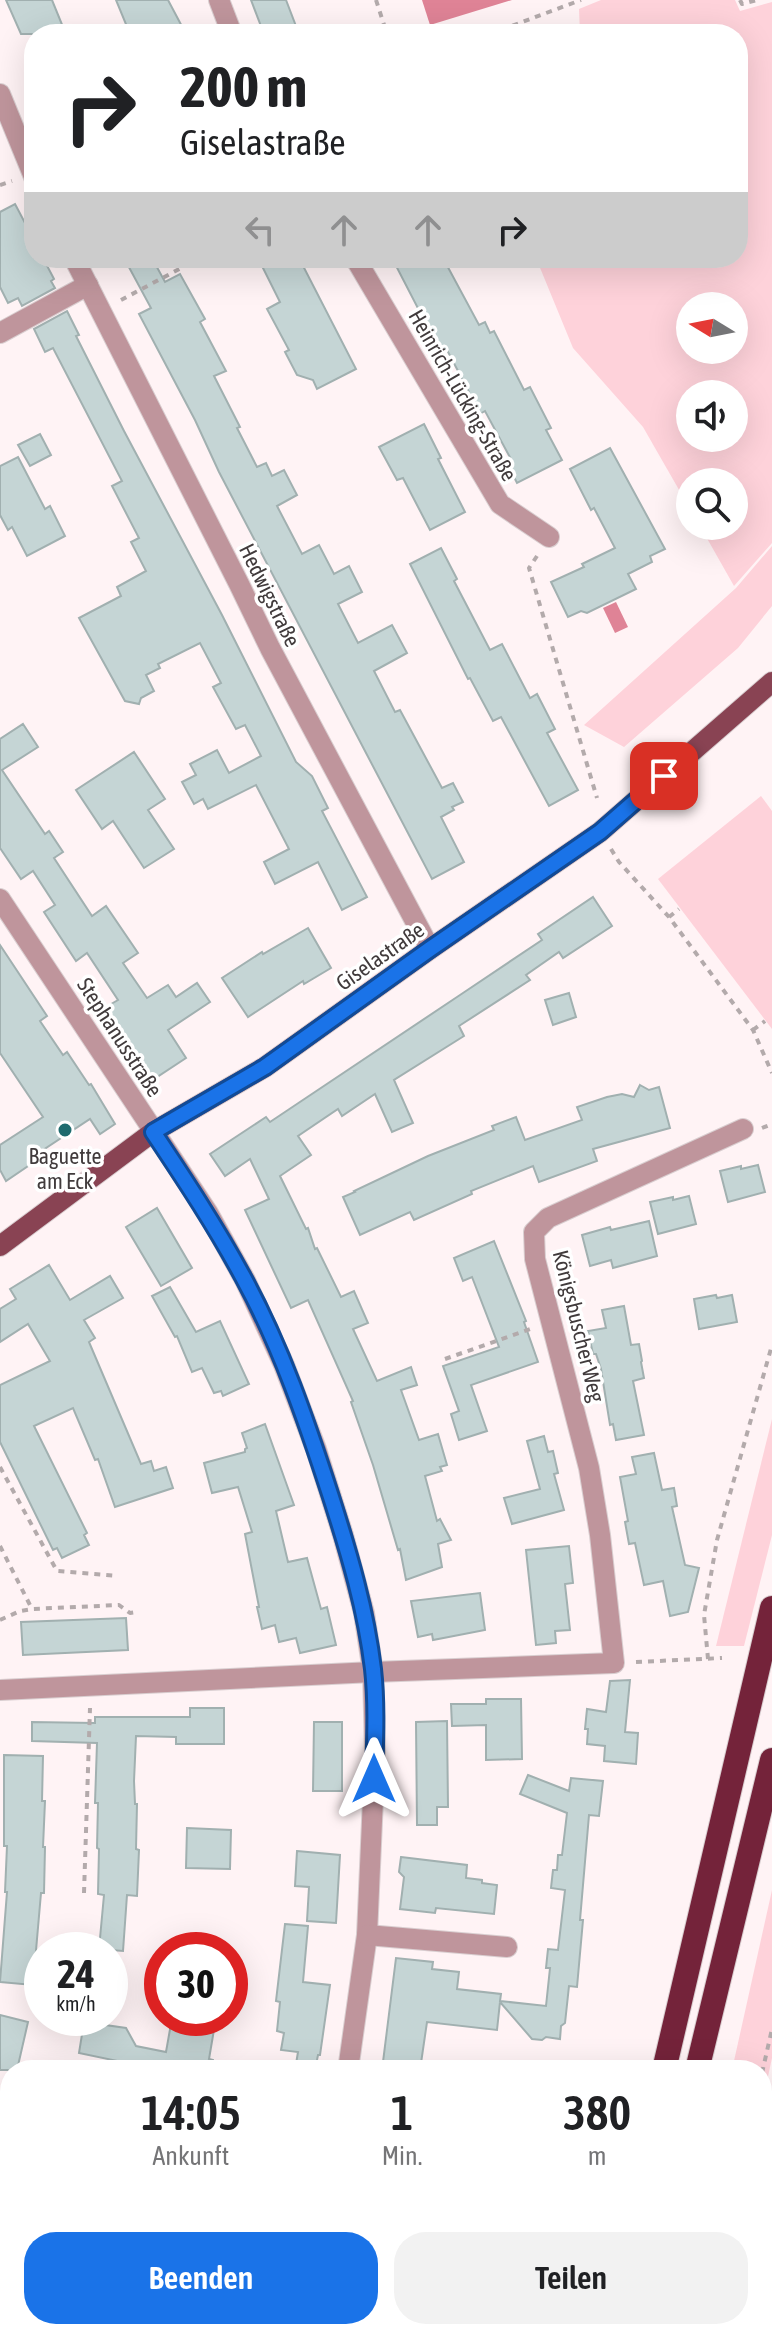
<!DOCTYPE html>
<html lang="de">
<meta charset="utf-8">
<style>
:root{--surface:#fff;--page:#f2f2f2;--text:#202124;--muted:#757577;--accent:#1a73e8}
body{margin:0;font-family:"Asap Condensed",sans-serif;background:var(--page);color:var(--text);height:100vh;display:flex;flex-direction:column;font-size:30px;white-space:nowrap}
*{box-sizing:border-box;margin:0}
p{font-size:26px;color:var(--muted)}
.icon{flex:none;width:44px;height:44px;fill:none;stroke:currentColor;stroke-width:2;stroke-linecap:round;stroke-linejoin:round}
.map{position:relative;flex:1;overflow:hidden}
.side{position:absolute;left:0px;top:2060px;width:772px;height:280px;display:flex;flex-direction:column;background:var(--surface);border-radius:32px 32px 0 0;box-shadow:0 8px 32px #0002}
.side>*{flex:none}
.banner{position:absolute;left:24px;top:24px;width:724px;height:244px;border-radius:32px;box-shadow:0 8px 32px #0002;background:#fff;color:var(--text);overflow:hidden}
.needle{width:52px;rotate:280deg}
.tools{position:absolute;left:676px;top:292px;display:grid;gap:16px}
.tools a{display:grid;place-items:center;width:72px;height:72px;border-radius:50%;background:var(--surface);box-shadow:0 8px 32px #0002;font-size:40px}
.speed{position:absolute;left:24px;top:1932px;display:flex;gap:16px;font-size:40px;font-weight:700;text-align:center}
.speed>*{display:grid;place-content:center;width:104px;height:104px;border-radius:50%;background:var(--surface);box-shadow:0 8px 32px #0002;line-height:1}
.speed small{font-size:20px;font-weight:400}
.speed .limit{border:12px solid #d22;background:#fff;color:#111}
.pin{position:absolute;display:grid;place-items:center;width:68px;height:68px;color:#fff;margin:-34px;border-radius:16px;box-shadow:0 4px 12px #0006}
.me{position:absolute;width:88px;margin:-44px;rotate:0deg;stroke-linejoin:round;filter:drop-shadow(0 0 6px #0008)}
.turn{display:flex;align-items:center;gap:28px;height:168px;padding:0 24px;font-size:36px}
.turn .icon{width:104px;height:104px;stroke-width:2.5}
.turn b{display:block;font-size:56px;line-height:68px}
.lanes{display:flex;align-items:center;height:76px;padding:0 24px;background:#0003;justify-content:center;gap:40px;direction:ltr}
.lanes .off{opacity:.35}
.eta{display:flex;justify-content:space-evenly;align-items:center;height:136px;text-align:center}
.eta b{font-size:48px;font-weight:600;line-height:56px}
.action{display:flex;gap:16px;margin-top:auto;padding:16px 24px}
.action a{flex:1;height:92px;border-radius:32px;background:var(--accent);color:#fff;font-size:32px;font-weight:600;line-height:92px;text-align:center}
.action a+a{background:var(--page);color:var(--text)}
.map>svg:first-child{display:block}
</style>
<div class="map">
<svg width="772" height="2340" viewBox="0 0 772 2340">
<rect width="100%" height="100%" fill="#fff3f5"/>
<g fill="#fed2da" fill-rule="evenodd">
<path d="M601,0H735L740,11L772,2V543L734,586L700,526H734V482H690V509L643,427L573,348L536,258H738V34H580L579,9ZM734,306V350H690V306ZM734,394V438H690V394Z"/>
<polygon points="772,546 772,606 738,648 624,747 584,725 736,588"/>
<polygon points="761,796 772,811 772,1029 658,879"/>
<polygon points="772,1419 772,1535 744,1646 716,1646"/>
<polygon points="772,1890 772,2058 762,2104 762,2070 732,2070"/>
<polygon points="675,2330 718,2330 717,2340 673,2340"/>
</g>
<g fill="#df8396">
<polygon points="422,0 512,0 430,25"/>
<polygon points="616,602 628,627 615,633 603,608"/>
</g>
<g fill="#c5d5d5" stroke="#a1b0b0" stroke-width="2">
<polygon points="6,0 52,0 63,27 48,34 21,34"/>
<polygon points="116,0 168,0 186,34 130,34"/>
<polygon points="251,0 286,0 299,34 264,34"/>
<polygon points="15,204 34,240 34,258 43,258 54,279 51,281 55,288 22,306 18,298 8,303 0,287 0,212"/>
<polygon points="124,258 152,258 165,282 180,274 205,319 200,322 226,371 214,376 240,427 237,428 257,467 266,463 272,476 284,470 297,495 277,506 302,554 319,545 334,574 349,566 362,592 338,604 358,643 392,625 407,653 374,671 395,712 400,710 442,788 453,783 463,802 452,807 454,810 441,817 464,862 432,879 219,472 195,420 139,314 151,308"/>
<polygon points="258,258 299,258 356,369 317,389 313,380 297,375 285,352 289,350 267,309 280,302"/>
<polygon points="392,258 443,258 479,325 485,322 490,333 494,331 524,390 530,387 551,428 546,430 562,460 517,483 507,463 512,461 485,411 476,416 465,395 469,392 446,348 440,351"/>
<polygon points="67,311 79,335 76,336 124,431 222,615 296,762 312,776 328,808 322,811 367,897 342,910 318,862 275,884 264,862 289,849 256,785 208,809 203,799 194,804 182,782 196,775 190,764 217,750 229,773 261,756 245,725 236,729 213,687 221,683 200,643 158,664 160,668 146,675 154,691 141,698 139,704 125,701 79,618 121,596 117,587 146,571 131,542 139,538 112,486 122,481 53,348 45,352 34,329"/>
<polygon points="424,424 441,458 438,459 465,512 430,530 403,478 397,480 379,447"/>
<polygon points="40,434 51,455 30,466 18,445"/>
<polygon points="610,448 665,549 650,556 652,562 628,574 636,589 587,613 581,611 568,617 551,582 584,567 582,564 615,548 594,508 591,510 570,469"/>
<polygon points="18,457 45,509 50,506 65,536 27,556 12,527 8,530 0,515 0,466"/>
<polygon points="441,548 457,579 454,581 490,650 502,644 530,698 537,694 555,729 547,733 578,790 549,806 501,717 493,721 470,678 468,679 410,564"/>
<polygon points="23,724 38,747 2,770 45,834 49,831 63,852 54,858 92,916 106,906 138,953 123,963 147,998 168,985 176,997 197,983 210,1002 168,1030 186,1058 154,1079 106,1007 118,1000 87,953 76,961 44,912 55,905 33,871 21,879 0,848 0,739"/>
<polygon points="134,752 165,799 148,810 174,849 144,868 113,821 102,829 76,790"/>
<polygon points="593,897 612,926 563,958 559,952 526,975 530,980 459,1026 464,1036 394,1080 413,1123 392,1132 375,1094 342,1116 338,1109 298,1136 311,1155 280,1176 306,1229 308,1228 315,1249 317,1248 341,1297 354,1291 368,1323 353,1329 377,1381 411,1367 417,1385 401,1390 419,1440 438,1434 447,1465 440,1467 442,1471 425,1476 437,1521 440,1519 451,1540 438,1544 442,1567 406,1580 400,1549 398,1550 373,1465 351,1402 353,1401 308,1300 291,1308 245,1210 269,1199 250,1159 225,1176 210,1154 266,1117 270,1122 460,995 542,940 538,934"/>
<polygon points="308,928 331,968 304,984 303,981 248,1017 222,978 262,952 263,954"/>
<polygon points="0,945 47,1016 40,1021 63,1055 67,1052 89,1085 91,1084 115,1124 100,1134 90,1119 31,1158 34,1162 6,1181 0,1170 0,1145 43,1117 0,1053"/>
<polygon points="569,993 576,1017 553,1025 545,1000"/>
<polygon points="640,1085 649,1090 659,1087 670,1128 593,1149 597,1161 539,1182 533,1166 471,1191 472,1194 414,1220 410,1212 360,1235 343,1197 355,1192 354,1191 428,1156 494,1130 492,1126 516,1117 525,1140 582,1120 577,1107 607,1097 622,1094 634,1097"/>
<polygon points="758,1165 765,1192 728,1202 720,1171 741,1166 741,1169"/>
<polygon points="689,1196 696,1224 658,1234 650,1202 673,1197 673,1200"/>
<polygon points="157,1208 192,1268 161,1286 126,1227"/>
<polygon points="649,1221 657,1256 613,1268 611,1260 590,1266 582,1235 610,1227 611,1230"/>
<polygon points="494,1241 526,1321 524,1322 538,1362 471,1385 487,1431 459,1440 451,1414 459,1411 443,1366 499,1347 472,1277 463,1281 454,1258"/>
<polygon points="49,1265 70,1300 110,1276 123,1298 84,1320 95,1338 89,1342 141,1464 151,1461 154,1471 166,1467 173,1488 115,1507 98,1459 95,1460 73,1408 34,1426 87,1533 84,1535 89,1545 62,1558 57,1548 53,1550 0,1442 0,1385 50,1361 28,1324 0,1342 0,1309 16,1299 10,1289"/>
<polygon points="170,1287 196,1332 220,1321 249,1384 223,1396 221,1391 214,1393 202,1368 192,1372 177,1336 175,1337 152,1296"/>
<polygon points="716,1295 717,1298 732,1295 737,1322 699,1329 694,1299"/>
<polygon points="624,1306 631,1345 639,1344 642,1361 641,1362 644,1378 633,1381 644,1435 616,1440 613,1424 610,1425 601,1369 596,1354 593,1354 588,1331 606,1328 602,1310"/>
<polygon points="265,1424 294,1505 276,1511 288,1562 307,1558 321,1609 327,1607 336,1645 300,1653 296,1638 279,1642 275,1625 262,1629 257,1607 259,1607 245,1534 252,1532 238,1487 212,1493 204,1463 245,1452 245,1449 247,1448 242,1433"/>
<polygon points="544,1436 548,1452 553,1451 558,1473 554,1474 564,1510 512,1524 504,1498 540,1489 527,1441"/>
<polygon points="654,1453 662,1490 674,1488 677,1506 672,1507 685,1565 699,1568 688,1612 670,1616 663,1581 644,1585 635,1543 629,1544 625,1522 628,1521 620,1477 636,1474 632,1457"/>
<polygon points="569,1546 573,1583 565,1584 570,1630 555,1631 556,1643 536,1645 526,1550"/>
<polygon points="480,1593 485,1630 433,1640 432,1634 418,1637 411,1601"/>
<polygon points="126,1618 128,1650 23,1655 21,1622"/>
<polygon points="630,1680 625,1732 638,1733 636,1764 604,1761 605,1746 587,1744 588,1729 585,1729 587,1709 606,1712 610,1681"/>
<polygon points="486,1699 521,1699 522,1759 486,1760 486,1725 452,1726 451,1704 486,1704"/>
<polygon points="190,1708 224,1708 224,1744 176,1744 176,1737 136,1736 134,1781 135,1804 137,1804 136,1849 139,1850 137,1896 127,1895 123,1951 99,1949 104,1895 98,1894 99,1849 97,1848 98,1803 95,1803 97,1743 32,1741 32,1722 95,1723 95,1717 190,1717"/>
<polygon points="447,1721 448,1807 437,1807 437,1825 417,1825 416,1722"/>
<polygon points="314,1722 342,1722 342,1791 313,1791"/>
<polygon points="4,1755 43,1756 42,1801 45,1801 43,1847 45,1847 44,1893 41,1893 33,1985 0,1982 7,1892 5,1892 7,1846 4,1846"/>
<polygon points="528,1775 569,1791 571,1778 603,1781 599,1816 589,1815 580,1920 583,1920 577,1987 569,1986 565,2023 561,2026 560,2039 546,2037 542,2040 532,2039 500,2002 497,2030 427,2022 420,2070 396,2070 398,2064 383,2062 396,1958 433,1962 432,1969 459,1972 457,1989 501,1994 500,2001 546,2006 550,1968 546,1968 548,1949 558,1950 565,1890 551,1888 553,1870 557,1870 558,1855 562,1855 567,1813 520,1794"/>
<polygon points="187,1828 231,1830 230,1869 186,1868"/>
<polygon points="297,1851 340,1855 336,1923 307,1921 309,1887 295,1886"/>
<polygon points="401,1857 467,1865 466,1878 482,1880 482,1883 497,1885 494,1914 436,1908 435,1913 400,1909 404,1877 399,1872"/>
<polygon points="285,1924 308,1926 303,1982 330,1985 320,2055 318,2055 315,2070 295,2070 298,2052 281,2050 284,2033 277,2031 280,2002 276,2001"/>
<polygon points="0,2015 28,2022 17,2070 0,2070"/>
<polygon points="172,2018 216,2018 209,2059 213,2060 212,2070 151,2070 151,2068 79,2053 84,2022 126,2028 136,2046 166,2052"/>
</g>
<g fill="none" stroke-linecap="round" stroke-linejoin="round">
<defs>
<g id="minor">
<polyline points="219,0 232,34"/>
<polyline points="0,94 34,177"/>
<polyline points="74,258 239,584 270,648 430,949"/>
<polyline points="355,258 500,504 549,537"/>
<polyline points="0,333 88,285"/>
<polyline points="0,899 208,1213 245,1280 284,1365 316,1449 343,1535 364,1613 373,1672 375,1753 367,1935 348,2070"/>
<polyline points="0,1690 373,1672 614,1663 600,1535 589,1468 535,1259 534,1232 548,1218 743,1129"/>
<polyline points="367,1935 507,1947"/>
<polyline points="762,2169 772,2123"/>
<polyline points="737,2330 738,2340"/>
<polyline points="279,2340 282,2330"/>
</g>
<polyline id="major" points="0,1246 153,1132 265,1067 430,949 600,832 772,682"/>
<g id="highway">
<polyline points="664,2070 772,1608"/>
<polyline points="697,2070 772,1760"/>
<polyline points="601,2340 603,2330"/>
<polyline points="634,2340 636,2330"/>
</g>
</defs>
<use href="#minor" stroke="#d9ced0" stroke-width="22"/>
<use href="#major" stroke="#d9ced0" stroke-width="22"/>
<use href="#highway" stroke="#d9ced0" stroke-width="26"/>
<g stroke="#b3aaab" stroke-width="4" stroke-dasharray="6 6" stroke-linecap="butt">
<polyline points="376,0 387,34"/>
<polyline points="740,0 742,4 757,0"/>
<polyline points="490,34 581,0"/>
<polyline points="0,185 12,181"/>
<polyline points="121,300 200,258"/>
<polyline points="537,556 529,568 597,798"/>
<polyline points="611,849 619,862 669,917 753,1030 772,1073"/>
<polyline points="669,917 679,909"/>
<polyline points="753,1030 765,1021"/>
<polyline points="762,1128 772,1124"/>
<polyline points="445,1359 530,1329"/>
<polyline points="0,1467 57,1571 118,1576"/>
<polyline points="0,1546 32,1609"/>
<polyline points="0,1620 20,1611 32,1609 119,1605 130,1613 137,1612"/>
<polyline points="708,1659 704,1615 717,1540 772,1345"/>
<polyline points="636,1662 722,1658"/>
<polyline points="84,1893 90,1708"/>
<polyline points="762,2073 772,2029"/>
<polyline points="708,2340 709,2330"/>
</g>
<use href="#minor" stroke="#bf959c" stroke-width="20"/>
<use href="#major" stroke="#894353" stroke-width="20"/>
<use href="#highway" stroke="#74233a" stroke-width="24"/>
</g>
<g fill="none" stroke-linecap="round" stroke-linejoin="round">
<defs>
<path id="route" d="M374,1779C375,1743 377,1705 373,1669C366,1610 349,1553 331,1497C307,1423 281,1346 243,1277C216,1227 185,1180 153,1132L265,1067L430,949L600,832L664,776"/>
</defs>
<use href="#route" stroke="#114b97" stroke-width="20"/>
<use href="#route" stroke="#1a73e8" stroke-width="14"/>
</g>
<circle fill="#1e6b6e" stroke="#fff" stroke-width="3" cx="65" cy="1130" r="8"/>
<g text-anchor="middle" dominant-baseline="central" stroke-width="7" stroke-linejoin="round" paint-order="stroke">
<g font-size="22" fill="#413b3c" stroke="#fff">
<text transform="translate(463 395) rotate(60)">Heinrich-Lücking-Straße</text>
<text transform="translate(270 595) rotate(64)">Hedwigstraße</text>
<text transform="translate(380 956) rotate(-35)">Giselastraße</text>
<text transform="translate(120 1037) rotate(57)">Stephanusstraße</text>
<text transform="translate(579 1326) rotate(76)">Königsbuscher Weg</text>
</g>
<g font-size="22" fill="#413b3c" stroke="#fff">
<text x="65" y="1156">Baguette<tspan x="65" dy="25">am Eck</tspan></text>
</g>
</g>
</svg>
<div class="tools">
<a><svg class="needle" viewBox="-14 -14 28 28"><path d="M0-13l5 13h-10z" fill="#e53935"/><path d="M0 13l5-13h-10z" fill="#757577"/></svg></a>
<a><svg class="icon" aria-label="sound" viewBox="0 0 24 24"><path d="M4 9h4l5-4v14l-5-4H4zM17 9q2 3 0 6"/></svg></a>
<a><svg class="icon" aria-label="search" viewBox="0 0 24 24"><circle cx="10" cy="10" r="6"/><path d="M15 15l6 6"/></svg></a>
</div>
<div class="speed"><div>24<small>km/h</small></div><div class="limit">30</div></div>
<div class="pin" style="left:664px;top:776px;background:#d93025"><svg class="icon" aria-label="arrive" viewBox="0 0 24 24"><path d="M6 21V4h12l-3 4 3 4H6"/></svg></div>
<svg class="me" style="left:374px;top:1779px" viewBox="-20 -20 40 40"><path d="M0-17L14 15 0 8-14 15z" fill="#1a73e8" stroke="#fff" stroke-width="4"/></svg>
<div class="banner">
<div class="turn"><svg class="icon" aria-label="right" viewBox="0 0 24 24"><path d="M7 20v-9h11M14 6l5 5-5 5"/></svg><div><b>200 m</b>Giselastraße</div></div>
<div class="lanes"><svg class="icon off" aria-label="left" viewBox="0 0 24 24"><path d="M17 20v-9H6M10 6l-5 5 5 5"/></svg><svg class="icon off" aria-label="ahead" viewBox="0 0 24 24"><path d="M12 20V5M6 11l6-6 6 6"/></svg><svg class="icon off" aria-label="ahead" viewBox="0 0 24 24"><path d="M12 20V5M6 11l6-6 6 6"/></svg><svg class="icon" aria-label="right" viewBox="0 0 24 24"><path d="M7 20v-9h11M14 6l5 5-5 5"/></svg></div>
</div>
<section class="side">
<div class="eta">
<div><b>14:05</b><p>Ankunft</p></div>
<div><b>1</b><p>Min.</p></div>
<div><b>380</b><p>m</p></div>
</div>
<div class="action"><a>Beenden</a><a>Teilen</a></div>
</section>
</div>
